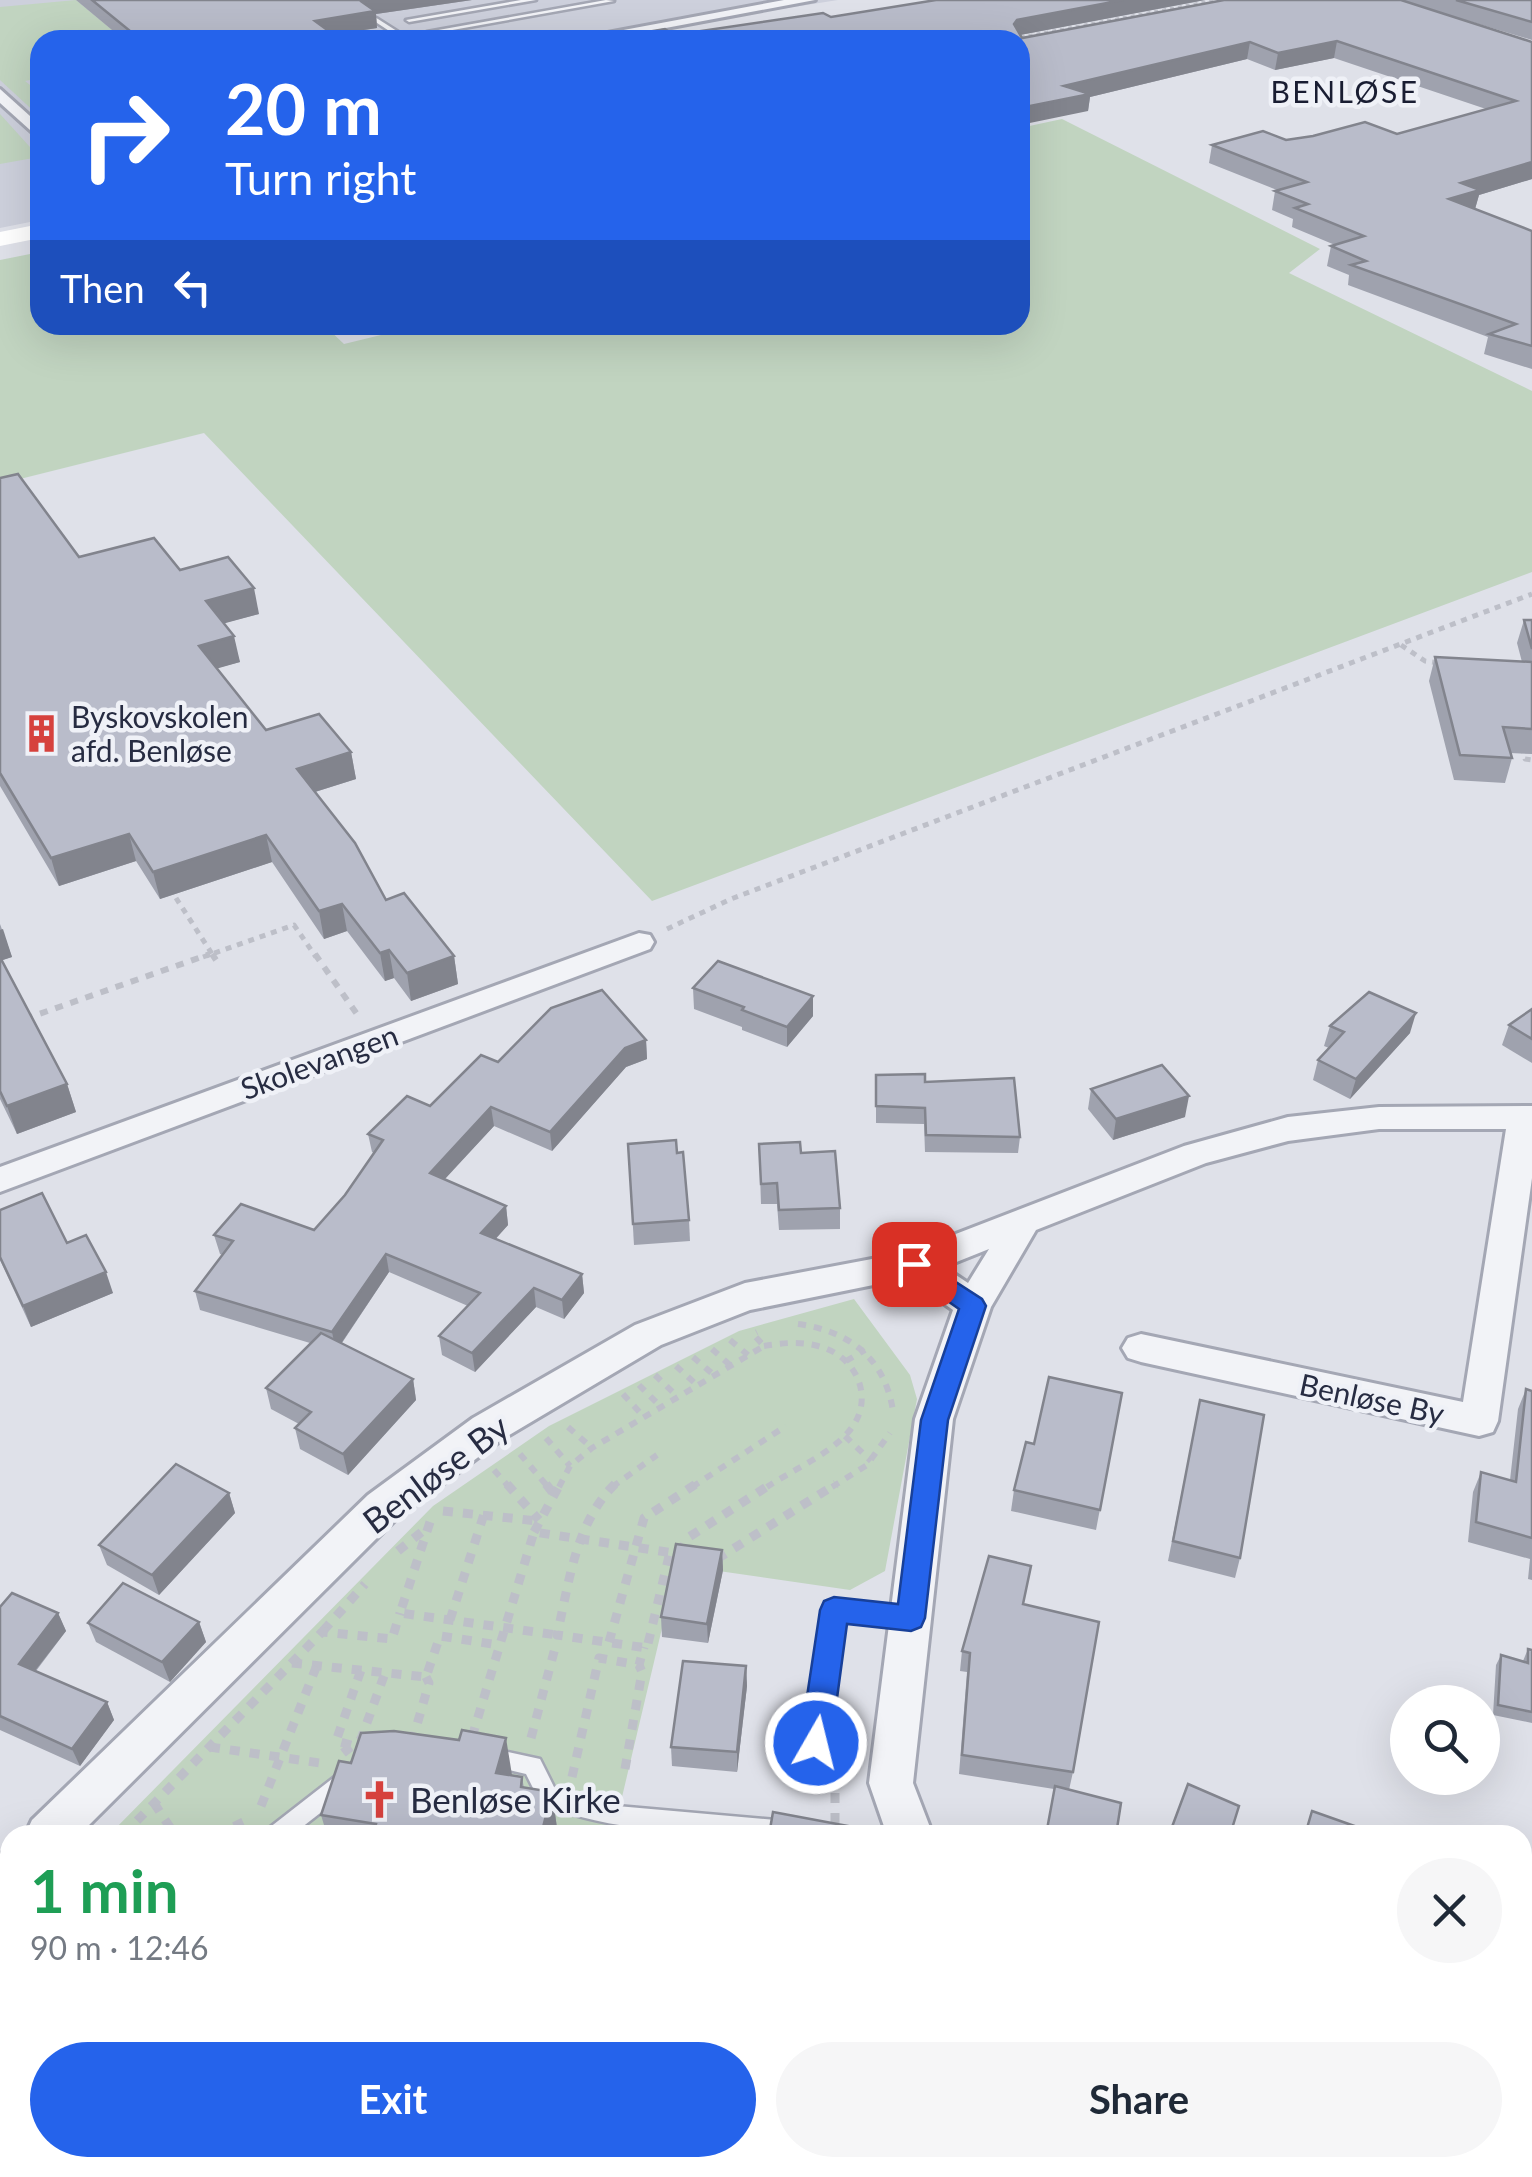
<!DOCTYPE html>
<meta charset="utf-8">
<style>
:root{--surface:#fff;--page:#f6f6f7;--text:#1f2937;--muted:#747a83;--accent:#2563eb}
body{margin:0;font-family:Lato,sans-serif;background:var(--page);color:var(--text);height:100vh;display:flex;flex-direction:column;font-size:38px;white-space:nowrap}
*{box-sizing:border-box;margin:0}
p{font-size:32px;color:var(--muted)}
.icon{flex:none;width:55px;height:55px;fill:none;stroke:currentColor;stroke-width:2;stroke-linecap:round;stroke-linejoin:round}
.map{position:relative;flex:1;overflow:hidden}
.panel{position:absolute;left:0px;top:1825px;width:1532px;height:352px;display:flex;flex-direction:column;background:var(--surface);border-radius:30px 30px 0 0;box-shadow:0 10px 40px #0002}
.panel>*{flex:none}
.hud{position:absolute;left:30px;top:30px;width:1000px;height:305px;border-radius:30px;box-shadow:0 10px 40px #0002;background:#2563eb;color:#fff;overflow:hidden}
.controls{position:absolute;left:1390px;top:1685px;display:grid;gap:20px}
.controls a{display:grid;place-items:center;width:110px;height:110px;border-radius:50%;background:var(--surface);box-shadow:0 10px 40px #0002;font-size:50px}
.pin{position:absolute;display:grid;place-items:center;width:85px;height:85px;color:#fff;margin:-42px;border-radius:20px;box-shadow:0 5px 15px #0006}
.me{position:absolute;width:110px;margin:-55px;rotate:8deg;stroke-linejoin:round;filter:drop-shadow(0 0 8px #0008)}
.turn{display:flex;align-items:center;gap:35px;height:210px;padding:0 30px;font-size:45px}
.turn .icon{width:130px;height:130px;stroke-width:2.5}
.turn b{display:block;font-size:70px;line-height:85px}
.then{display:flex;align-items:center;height:95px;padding:0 30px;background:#0003;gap:20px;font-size:38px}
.round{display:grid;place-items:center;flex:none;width:105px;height:105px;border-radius:52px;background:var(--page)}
.head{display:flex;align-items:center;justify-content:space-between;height:170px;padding:0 30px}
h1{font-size:60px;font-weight:700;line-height:75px;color:#1e9e55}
.primary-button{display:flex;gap:20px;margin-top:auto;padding:20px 30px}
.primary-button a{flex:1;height:115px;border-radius:60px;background:var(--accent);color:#fff;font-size:40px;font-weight:700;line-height:115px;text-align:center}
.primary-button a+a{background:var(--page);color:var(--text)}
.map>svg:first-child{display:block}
</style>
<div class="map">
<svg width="1532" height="2177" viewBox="0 0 1532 2177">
<rect width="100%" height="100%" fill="#dfe1e9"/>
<polygon fill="#cdd0dc" points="0,0 838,0 585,40 40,40 40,220 0,228"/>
<g fill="#c1d4c0">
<polygon points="76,0 124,40 40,40 40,78 25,81 40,93 40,117 0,80 0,7"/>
<polygon points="0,114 39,157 0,164"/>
<polygon points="1062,119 1320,249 1289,273 1532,391 1532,572 652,901 204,433 0,484 0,260 40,252 40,325 324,325 344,344 422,325 1020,325 1020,128"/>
<polygon points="854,1299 910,1375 917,1399 885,1571 850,1590 677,1565 613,1835 109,1835 433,1506 549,1426 739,1331"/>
</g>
<polygon fill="#98a8cc" points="974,2168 1130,2168 1126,2177 985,2177"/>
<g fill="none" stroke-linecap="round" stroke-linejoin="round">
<defs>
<g id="lane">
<polygon points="521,0 536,0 409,22 406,20"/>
<polygon points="606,0 614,1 430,34 427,32"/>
<polygon points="376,18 378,19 411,40 403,40 374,21"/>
<polygon points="834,1602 907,1609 914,1611 917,1617 914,1623 907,1625 842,1619 821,1776 818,1783 811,1786 804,1783 801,1776 824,1610 827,1604"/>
<path d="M494,1749L540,1759L555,1789L617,1806L787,1821L794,1824L797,1831L796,1835C710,1835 621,1835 541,1804L526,1774L487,1765L484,1758L487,1751Z"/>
<polygon points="344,1772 351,1775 354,1782 351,1789 292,1835 266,1835 269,1828 337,1775"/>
<polygon points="10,1917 10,1939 0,1940 0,1918"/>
</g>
<g id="street">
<polygon points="784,0 815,0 602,40 570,40"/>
<polygon points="0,89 40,125 40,139 0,103"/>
<polygon points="639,933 650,935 654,942 650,949 0,1192 0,1167"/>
<path d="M1532,1106V1178L1498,1421L1493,1432L1479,1436L1141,1362L1128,1358L1122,1348L1128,1338L1141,1334L1463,1402L1506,1129H1379L1288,1141L1206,1163L1036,1230L991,1307L953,1419L913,1783L933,1835H887L869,1783L915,1419L953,1310L908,1278L750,1310L661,1345L501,1440L396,1519L79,1835H25L32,1820L368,1495L473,1418L635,1325L745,1283L909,1252L1184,1146L1288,1117L1379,1107ZM989,1249L968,1283L944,1267Z"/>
<polygon points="10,1850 10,1900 0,1904 0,1854"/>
<polygon points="0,2003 10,2006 10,2054 0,2051"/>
<polygon points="532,2168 626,2168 630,2177 536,2177"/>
<polygon points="1363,2168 1414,2168 1418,2177 1366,2177"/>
</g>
</defs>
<use href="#lane" stroke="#a4a7b4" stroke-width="5"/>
<use href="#street" stroke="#a4a7b4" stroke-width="6"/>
<g stroke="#bdbfc8" stroke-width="2.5" stroke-dasharray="4 4" stroke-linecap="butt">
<polyline points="327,40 360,35"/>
<polyline points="1005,40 1214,0"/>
</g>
<g stroke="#bdbfc8" stroke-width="5" stroke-dasharray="6 6" stroke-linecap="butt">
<polyline points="1401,645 1425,661 1439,663"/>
<polyline points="1522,747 1525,759 1532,760"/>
<polyline points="176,898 214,957"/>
<polyline points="667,929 731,899 1532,594"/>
<polyline points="203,957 294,925 316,957"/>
</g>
<g stroke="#bdbfc8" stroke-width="6" stroke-dasharray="8 8" stroke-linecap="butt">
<polyline points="212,954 216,960"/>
<polyline points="315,954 359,1017"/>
<polyline points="25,1019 210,954"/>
<path d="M798,1324C849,1331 885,1358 893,1411"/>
<polyline points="730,1340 748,1355"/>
<path d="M764,1346C782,1343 800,1341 818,1346C856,1355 876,1398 850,1430C831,1454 792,1470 767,1487"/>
<polyline points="712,1349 731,1366"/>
<polyline points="693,1357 714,1375"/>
<polyline points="846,1361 865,1350"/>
<polyline points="676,1366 697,1385"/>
<polyline points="655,1375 678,1397"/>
<polyline points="639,1385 661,1407"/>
<polyline points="623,1394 644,1417"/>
<polyline points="568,1427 592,1448"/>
<polyline points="845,1436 871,1461"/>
<polyline points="546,1438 570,1466"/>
<polyline points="520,1454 548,1487"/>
<polyline points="494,1470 509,1487"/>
<polyline points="559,1487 570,1466 592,1448 764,1346 753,1334 757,1332"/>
<polyline points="612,1487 657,1455"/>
<polyline points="692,1487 786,1426"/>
<polyline points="832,1487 867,1465 890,1433"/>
</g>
<g stroke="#bdbfc8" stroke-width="9" stroke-dasharray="10 10" stroke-linecap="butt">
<polyline points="507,1484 539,1520"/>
<polyline points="546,1484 553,1493"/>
<path d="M615,1484C575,1523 569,1584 557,1635L647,1648L670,1552"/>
<polyline points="443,1511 538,1521"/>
<polyline points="430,1522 400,1613 557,1635"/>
<polyline points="534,1532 560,1484"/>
<polyline points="398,1551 424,1530"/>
<polyline points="679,1553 689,1537 771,1484"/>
<polyline points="717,1559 836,1484"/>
<polyline points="450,1620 484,1514"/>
<polyline points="323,1631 365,1584"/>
<polyline points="609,1642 644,1518 696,1484"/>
<polyline points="292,1663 426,1677 440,1636 499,1645"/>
<polyline points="472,1737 534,1532 680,1554"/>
<polyline points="531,1738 555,1648"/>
<polyline points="412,1742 429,1683 426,1677"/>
<polyline points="351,1745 336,1741 361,1670"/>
<polyline points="210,1747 320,1763"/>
<polyline points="343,1753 361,1739 385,1673"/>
<polyline points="625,1769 642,1672 639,1665"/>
<polyline points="572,1777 599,1658 639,1665 644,1647"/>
<polyline points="835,1793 835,1835"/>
<polyline points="154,1803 175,1835"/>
<polyline points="261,1806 317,1665"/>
<polyline points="123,1835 322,1632 392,1639 400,1613"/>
<polyline points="216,1835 252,1818"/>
<polyline points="696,2177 698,2168"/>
</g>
<use href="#lane" fill="#f2f3f7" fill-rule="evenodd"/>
<use href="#street" fill="#f2f3f7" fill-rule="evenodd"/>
<polygon fill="#fff" fill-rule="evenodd" points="40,224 40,238 0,246 0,232"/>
</g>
<g fill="#9fa2ae">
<polygon points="76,0 472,0 376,14 377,28 334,35 341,40 124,40"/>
<polygon points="1205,0 1020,35 1022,38 1224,0 1532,0 1532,40 1422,7 1532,42 1532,179 1479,195 1475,209 1532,231 1532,369 1484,354 1488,337 1348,285 1349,275 1327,266 1331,246 1335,245 1292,227 1293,219 1272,210 1275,191 1277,190 1209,163 1212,145 1397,134 1486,109 1334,58 1275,70 1247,59 1090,97 1088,111 674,35 831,17"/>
<polygon points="0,478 79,557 180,570 259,614 224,623 240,662 217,668 266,730 351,752 356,779 315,792 386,900 454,956 458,984 411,1001 394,978 385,981 347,931 324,939 272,862 160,899 136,861 59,886 0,786"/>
<polygon points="1524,620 1532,620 1532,754 1510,753 1512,758 1505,783 1454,780 1429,681 1435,657 1522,662 1517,643"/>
<polygon points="0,924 12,957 2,960 67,1084 76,1112 17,1134 0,1099"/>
<polygon points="693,988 813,996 813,1016 787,1047 742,1030 742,1027 694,1009"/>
<polygon points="1532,1009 1532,1063 1502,1045 1509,1025"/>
<polygon points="1330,1026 1410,1033 1350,1099 1313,1080 1318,1060 1329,1048 1324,1046"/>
<polygon points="646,1040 647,1059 626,1067 552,1151 494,1126 444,1179 506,1206 508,1225 495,1239 582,1274 584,1293 564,1319 536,1307 475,1372 442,1355 439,1336 468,1306 389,1272 342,1343 413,1379 416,1400 348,1475 300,1449 295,1428 299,1424 271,1409 266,1388 310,1343 200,1310 195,1291 223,1255 220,1254 214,1235 314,1230 345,1195 374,1153 372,1152 368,1134 430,1106 498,1062"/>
<polygon points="876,1075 925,1082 1020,1137 1018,1153 925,1152 924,1124 876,1123"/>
<polygon points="1091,1089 1185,1117 1113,1140 1088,1109"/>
<polygon points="628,1144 677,1153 689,1220 690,1241 634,1245"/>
<polygon points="759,1144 801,1153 840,1208 840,1229 779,1230 777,1204 761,1204"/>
<polygon points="0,1210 67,1243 113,1293 31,1327 0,1260"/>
<polygon points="1526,1389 1532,1391 1532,1580 1528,1579 1530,1559 1468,1542 1473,1492 1481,1472 1510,1480 1518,1409"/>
<polygon points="1122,1393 1096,1530 1011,1511 1014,1490 1034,1444"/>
<polygon points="1200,1400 1240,1558 1235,1578 1168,1561"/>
<polygon points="229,1493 235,1513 159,1595 107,1565 99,1545"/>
<polygon points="722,1550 723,1570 708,1643 662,1637 661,1617"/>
<polygon points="1024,1605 1073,1772 1069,1790 1054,1789 959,1774 967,1672 960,1671 962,1651"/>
<polygon points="0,1607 58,1613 66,1631 36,1671 107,1702 114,1720 80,1766 0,1730"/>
<polygon points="199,1622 206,1642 170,1682 96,1642 88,1623"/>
<polygon points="1528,1649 1532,1650 1532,1723 1493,1715 1496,1665 1501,1655 1523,1661"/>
<polygon points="746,1666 747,1686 737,1772 672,1766 671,1747"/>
<polygon points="351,1763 522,1777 524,1788 552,1792 557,1828 556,1835 327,1835 321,1815"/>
<polygon points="1522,2059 1532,2061 1532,2132 1522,2131"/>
</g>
<g fill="#82848d">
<polygon points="368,0 472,0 376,14 377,28 317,37 315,21"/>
<polygon points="1123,0 1205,0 1015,36 1014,24 1017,20"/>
<polygon points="1337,41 1334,58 1275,70 1278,53"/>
<polygon points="1250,42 1247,59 1090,97 1088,111 1020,125 1020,108 1064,86"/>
<polygon points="1532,162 1532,179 1479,195 1475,209 1449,199 1461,183"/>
<polygon points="254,588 259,614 211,627 206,601"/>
<polygon points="234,636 240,662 205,672 199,646"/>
<polygon points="351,752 356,779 302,796 297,769"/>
<polygon points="129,834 136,861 59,886 51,858"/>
<polygon points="266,835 272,862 160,899 153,872"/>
<polygon points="342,904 347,931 324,939 319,911"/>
<polygon points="3,929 12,957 0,961 0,930"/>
<polygon points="389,950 394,978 385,981 380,953"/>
<polygon points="454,956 458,984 411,1001 407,973"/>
<polygon points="813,996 813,1016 787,1047 787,1027"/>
<polygon points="1416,1013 1410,1033 1350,1099 1356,1079"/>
<polygon points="646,1040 647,1059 626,1067 552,1151 550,1132 625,1048"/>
<polygon points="67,1084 76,1112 17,1134 7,1106"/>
<polygon points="1189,1096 1185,1117 1113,1140 1116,1119"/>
<polygon points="491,1107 494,1126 433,1192 430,1173"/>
<polygon points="506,1206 508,1225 484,1252 481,1233"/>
<polygon points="386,1254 389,1272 336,1351 332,1332"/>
<polygon points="106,1272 113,1293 31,1327 23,1306"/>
<polygon points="582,1274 584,1293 564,1319 562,1300"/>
<polygon points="534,1288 536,1307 475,1372 472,1353"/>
<polygon points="413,1379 416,1400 348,1475 343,1454"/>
<polygon points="229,1493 235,1513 159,1595 152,1575"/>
<polygon points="722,1550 723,1570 708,1643 707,1624"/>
<polygon points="58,1613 66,1631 27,1681 19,1664"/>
<polygon points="199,1622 206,1642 170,1682 162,1662"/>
<polygon points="746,1666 747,1686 737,1772 737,1752"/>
<polygon points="107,1702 114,1720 80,1766 72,1749"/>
<polygon points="506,1738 512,1775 496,1773"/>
<polygon points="552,1792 557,1828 556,1835 541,1835"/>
</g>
<g fill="#b9bcca" stroke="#82848d" stroke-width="2.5">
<polygon points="92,0 368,0 362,2 375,11 315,21 341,40 141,40"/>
<polygon points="936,0 1123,0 1017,20 1014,24 1022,38 1224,0 1401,0 1532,42 1532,162 1461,183 1480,190 1449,199 1532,231 1532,346 1489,334 1516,324 1351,265 1366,261 1331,246 1364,236 1295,208 1308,204 1275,191 1307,182 1212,145 1263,131 1286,140 1313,136 1365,122 1397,134 1516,101 1337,41 1278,53 1250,42 1064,86 1090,94 1020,108 1020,40 598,40 665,29 674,35 823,13 831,17"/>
<polygon points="1456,0 1532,0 1532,22"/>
<polygon points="18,474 79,557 154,538 180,570 228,557 254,588 206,601 234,636 199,646 266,730 319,714 351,752 297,769 355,843 386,900 404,893 454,956 407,973 389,950 380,953 342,904 319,911 266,835 153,872 129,834 51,858 0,773 0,478"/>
<polygon points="1524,620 1532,620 1532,649"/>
<polygon points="1435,657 1532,662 1532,729 1503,727 1512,758 1460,755"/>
<polygon points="0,957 67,1084 7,1106 0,1091"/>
<polygon points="718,961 813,996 787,1027 742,1010 744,1007 693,988"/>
<polygon points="602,990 646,1040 625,1048 550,1132 491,1107 430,1173 506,1206 481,1233 582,1274 562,1300 534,1288 472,1353 439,1336 480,1293 386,1254 332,1332 195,1291 233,1241 214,1235 241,1204 314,1230 345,1195 383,1140 368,1134 407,1096 430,1106 481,1055 498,1062 551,1008"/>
<polygon points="1369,992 1416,1013 1356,1079 1318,1060 1344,1032 1330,1026"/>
<polygon points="1532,1009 1532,1039 1509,1025"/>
<polygon points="1162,1065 1189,1096 1116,1119 1091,1089"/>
<polygon points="925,1074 925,1082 1014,1078 1020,1137 926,1135 925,1108 876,1106 876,1075"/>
<polygon points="676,1140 677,1153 683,1152 689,1220 633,1224 628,1144"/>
<polygon points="800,1142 801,1153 835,1151 840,1208 779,1210 777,1183 761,1184 759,1144"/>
<polygon points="42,1193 67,1243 86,1235 106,1272 23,1306 0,1257 0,1210"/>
<polygon points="321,1333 413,1379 343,1454 295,1428 311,1412 266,1388"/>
<polygon points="1049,1377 1122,1393 1100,1510 1014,1490 1026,1442 1034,1444"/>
<polygon points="1526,1389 1532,1391 1532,1538 1476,1522 1481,1472 1516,1482"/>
<polygon points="1200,1400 1264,1415 1240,1558 1173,1541"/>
<polygon points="176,1464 229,1493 152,1575 99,1545"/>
<polygon points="676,1544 722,1550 707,1624 661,1617"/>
<polygon points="989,1556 1031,1566 1023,1604 1099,1622 1073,1772 962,1755 970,1653 962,1651"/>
<polygon points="123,1583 199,1622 162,1662 88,1623"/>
<polygon points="12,1593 58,1613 19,1664 107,1702 72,1749 0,1716 0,1607"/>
<polygon points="1528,1649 1532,1650 1532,1712 1498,1705 1501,1655 1528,1663"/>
<polygon points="683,1661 746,1666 737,1752 671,1747"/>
<polygon points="462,1730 506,1738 496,1773 522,1777 521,1787 552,1792 541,1835 395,1835 374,1832 376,1824 321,1815 339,1761 351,1763 361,1733 394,1731 459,1740"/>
<polygon points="1188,1784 1239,1806 1230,1835 1169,1835"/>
<polygon points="1055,1786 1121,1803 1116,1835 1046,1835"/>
<polygon points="1312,1811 1380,1835 1305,1835"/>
<polygon points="773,1812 864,1829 863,1835 769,1835"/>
<polygon points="1522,2059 1532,2061 1532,2114 1522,2112"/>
</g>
<polygon fill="#2563eb" stroke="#184099" stroke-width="2.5" points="914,1255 982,1299 986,1306 948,1420 925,1618 921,1627 911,1631 847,1624 831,1743 827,1753 816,1757 805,1753 800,1743 820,1610 824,1601 834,1597 898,1604 921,1420 959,1309 905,1271 902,1264 905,1257"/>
<defs>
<symbol id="building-bare" viewBox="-9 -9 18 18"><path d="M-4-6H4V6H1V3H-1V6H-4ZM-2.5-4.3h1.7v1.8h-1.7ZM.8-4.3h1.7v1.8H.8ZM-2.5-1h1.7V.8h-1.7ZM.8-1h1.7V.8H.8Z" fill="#d6413d" stroke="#eff1f7" stroke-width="2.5" paint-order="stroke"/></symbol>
<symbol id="church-bare" viewBox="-9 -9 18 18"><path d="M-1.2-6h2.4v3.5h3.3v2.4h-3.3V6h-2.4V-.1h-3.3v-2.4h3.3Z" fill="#d6413d" stroke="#eff1f7" stroke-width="2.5" paint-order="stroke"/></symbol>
</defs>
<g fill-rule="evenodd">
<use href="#building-bare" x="14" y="706" width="55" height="55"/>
<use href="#church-bare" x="352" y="1772" width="55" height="55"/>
</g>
<g text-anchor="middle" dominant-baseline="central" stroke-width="9" stroke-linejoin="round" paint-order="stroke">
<g font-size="30" letter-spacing="2.5" fill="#191d32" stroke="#eff1f7">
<text x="1345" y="91">BENLØSE</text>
</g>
<g font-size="30" fill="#272c42" stroke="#eff1f7" text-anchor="start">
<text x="71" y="716">Byskovskolen<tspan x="71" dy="34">afd. Benløse</tspan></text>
</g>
<g font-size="30" fill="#272c42" stroke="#eff1f7">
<text transform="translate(319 1061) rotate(-20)">Skolevangen</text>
<text transform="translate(1372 1398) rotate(12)">Benløse By</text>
</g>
<g font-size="35" fill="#272c42" stroke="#eff1f7">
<text transform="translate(435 1473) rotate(-37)">Benløse By</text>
</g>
<g font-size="35" fill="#272c42" stroke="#eff1f7" text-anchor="start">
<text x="410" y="1799">Benløse Kirke</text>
</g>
</g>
</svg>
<div class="controls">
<a><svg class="icon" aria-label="search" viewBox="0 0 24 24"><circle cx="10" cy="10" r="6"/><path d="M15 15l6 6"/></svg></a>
</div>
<div class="pin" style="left:914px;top:1264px;background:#d93025"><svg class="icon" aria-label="arrive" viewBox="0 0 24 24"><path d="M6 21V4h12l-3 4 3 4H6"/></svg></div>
<svg class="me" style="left:816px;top:1743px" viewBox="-20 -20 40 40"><circle r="17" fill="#2563eb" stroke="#fff" stroke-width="3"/><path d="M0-11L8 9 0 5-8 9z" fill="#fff"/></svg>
<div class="hud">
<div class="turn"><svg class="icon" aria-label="right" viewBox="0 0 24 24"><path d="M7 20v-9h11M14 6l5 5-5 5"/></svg><div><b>20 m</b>Turn right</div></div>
<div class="then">Then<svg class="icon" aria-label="left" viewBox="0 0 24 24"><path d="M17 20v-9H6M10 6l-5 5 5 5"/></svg></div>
</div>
<section class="panel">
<div class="head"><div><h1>1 min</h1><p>90 m · 12:46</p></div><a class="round"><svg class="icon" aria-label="close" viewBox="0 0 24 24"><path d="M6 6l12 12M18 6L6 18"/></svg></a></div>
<div class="primary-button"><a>Exit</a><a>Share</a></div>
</section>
</div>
